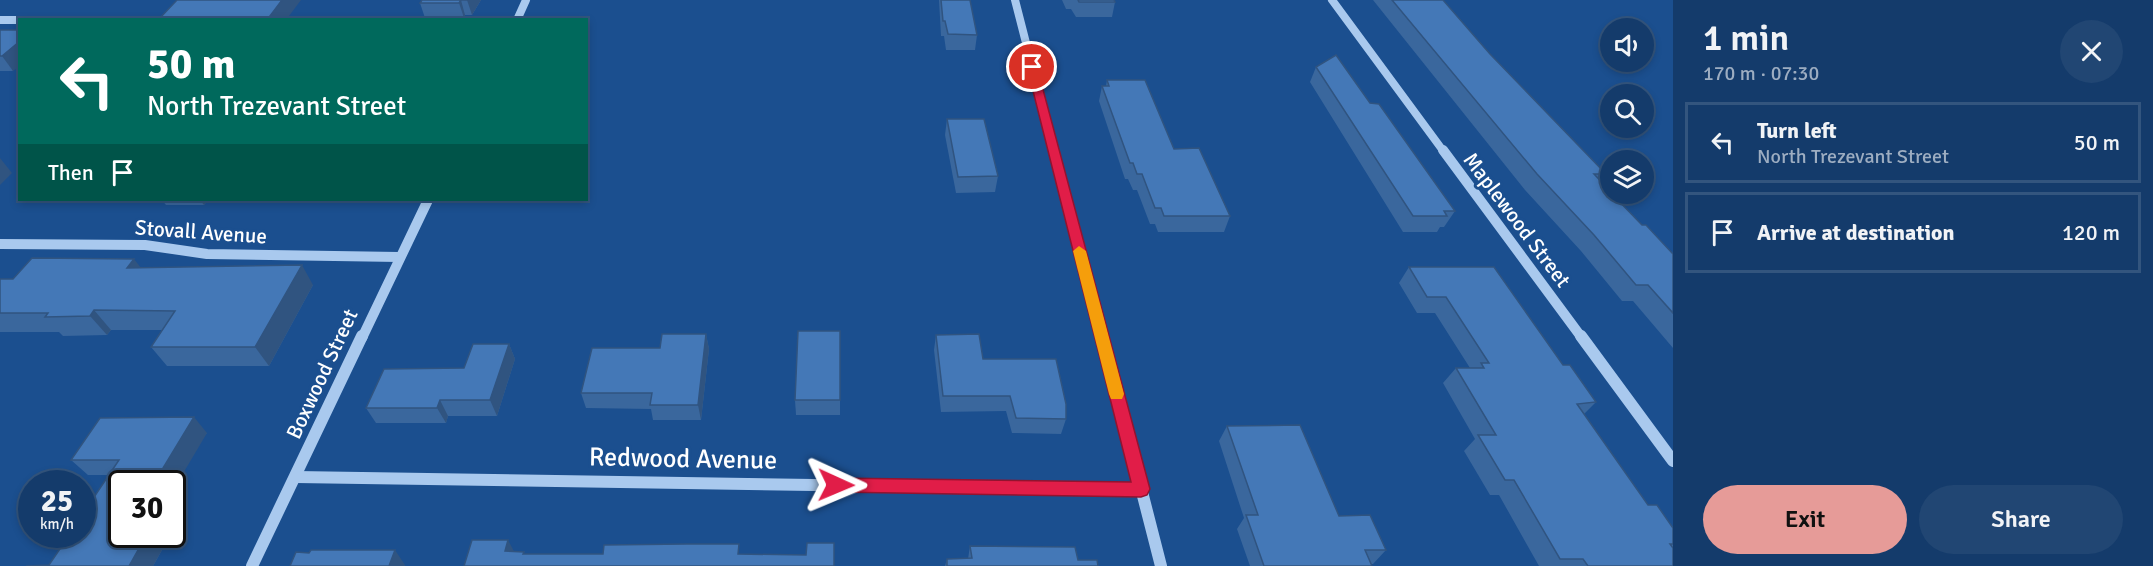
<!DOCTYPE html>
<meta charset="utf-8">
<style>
:root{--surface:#143b6b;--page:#214673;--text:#f1f3f6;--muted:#9dadc1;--line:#33557e;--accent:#e69b98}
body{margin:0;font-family:Signika,sans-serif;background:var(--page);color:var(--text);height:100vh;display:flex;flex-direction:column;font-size:22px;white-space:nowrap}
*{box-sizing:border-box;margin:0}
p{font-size:20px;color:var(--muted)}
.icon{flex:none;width:33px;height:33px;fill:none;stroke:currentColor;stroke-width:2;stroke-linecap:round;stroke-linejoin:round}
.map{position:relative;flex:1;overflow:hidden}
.drawer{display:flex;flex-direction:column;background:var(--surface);width:480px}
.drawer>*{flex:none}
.banner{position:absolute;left:18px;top:18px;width:570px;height:183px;border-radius:0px;box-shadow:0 3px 9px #0003,0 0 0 2px var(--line);background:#00695c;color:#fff;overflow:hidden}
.buttons{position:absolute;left:1600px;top:18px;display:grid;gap:12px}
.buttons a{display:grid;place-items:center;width:54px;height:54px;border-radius:50%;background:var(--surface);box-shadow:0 3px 9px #0003,0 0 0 2px var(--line);font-size:30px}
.speed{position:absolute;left:18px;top:470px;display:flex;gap:12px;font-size:30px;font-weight:700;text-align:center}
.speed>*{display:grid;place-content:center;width:78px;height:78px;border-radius:50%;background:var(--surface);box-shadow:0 3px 9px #0003,0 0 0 2px var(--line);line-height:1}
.speed small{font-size:15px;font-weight:400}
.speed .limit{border:3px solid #111;border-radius:9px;background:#fff;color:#111}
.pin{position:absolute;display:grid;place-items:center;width:51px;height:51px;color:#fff;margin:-26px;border:3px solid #fff;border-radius:50%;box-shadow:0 2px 6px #0007}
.me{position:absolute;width:66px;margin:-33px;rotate:91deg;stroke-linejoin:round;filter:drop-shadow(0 0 4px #0008)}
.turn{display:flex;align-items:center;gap:21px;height:126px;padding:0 30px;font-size:27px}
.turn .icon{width:78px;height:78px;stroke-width:2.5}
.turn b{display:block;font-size:42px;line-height:51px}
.then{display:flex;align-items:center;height:57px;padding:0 30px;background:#0003;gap:12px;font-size:22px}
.round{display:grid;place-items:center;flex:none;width:63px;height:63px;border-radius:32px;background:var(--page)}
.head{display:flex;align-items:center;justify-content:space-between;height:102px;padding:0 30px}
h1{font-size:36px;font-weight:600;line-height:45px}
.action{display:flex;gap:12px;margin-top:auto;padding:12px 30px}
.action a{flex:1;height:69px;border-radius:36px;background:var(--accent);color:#111;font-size:24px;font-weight:600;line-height:69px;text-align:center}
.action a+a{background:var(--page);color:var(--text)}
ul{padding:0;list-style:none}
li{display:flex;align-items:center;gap:18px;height:81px;margin:0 12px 9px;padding:0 18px;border:3px solid var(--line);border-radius:0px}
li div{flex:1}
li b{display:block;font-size:22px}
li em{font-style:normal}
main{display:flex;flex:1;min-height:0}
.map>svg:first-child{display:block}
</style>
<main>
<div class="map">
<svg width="1673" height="566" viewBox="0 0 1673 566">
<rect width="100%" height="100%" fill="#1b4f8f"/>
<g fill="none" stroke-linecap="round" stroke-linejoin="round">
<g stroke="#a9c9ee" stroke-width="8">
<polyline points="1015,0 1054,152"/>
<polyline points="1332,0 1444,152"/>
<polyline points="0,20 20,20"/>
<polyline points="517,20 526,0"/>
</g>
<g stroke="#a9c9ee" stroke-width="10">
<polyline points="1054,150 1102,338"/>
<polyline points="1443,150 1582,338"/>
<polyline points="0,244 145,245 207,254 399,257"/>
<polyline points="362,338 428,200"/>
</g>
<g stroke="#a9c9ee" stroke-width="12">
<polyline points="1102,336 1161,566"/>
<polyline points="1581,336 1673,461"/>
<polyline points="296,477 1141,490"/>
<polyline points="252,566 362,336"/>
</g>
</g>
<g fill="#3a679d">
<polygon points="422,0 481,0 472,15 465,15 464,18 425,18 420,3"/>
<polygon points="939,0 970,0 977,35 975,50 946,50 944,36 941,36"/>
<polygon points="1062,0 1114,0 1115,2 1112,17 1076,17 1071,9 1066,9"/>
<polygon points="1373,0 1443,0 1490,54 1606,174 1600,181 1642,225 1673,254 1673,348 1633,301 1622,301 1581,251 1525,190"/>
<polygon points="0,30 13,71 0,71"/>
<polygon points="1316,67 1370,103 1455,211 1444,227 1440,227 1437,232 1403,232 1310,82"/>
<polygon points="1107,80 1174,149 1230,216 1224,232 1158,232 1155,224 1150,224 1137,190 1133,190 1128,179 1125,179 1099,101 1102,86 1106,86"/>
<polygon points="947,119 998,176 995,192 956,193 945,135"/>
<polygon points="162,200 208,200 204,205 166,205"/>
<polygon points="140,267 313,285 269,366 167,366 151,347 162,330 111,330 107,335 63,336 59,332 0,332 0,279 13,279"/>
<polygon points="1409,267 1563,365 1596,402 1584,414 1648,505 1673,528 1673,566 1539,566 1499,495 1490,495 1464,451 1475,439 1443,383 1456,368 1470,368 1435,313 1417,313 1399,283"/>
<polygon points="840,331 840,415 796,415 795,400"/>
<polygon points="706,334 709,349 701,420 653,420 651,409 586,408 581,393 660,348"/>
<polygon points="936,335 983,359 1066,419 1061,434 1012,433 1006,411 941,412 934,350"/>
<polygon points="509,344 515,359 497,416 448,416 446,423 376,423 366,408 464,368"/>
<polygon points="1227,426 1339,516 1386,550 1373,564 1371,564 1372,566 1250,566 1237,529 1244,518 1219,441"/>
<polygon points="207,433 122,534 171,534 153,566 49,565 109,475 88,475 71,460"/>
<polygon points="970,546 1078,560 1098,566 945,566 947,559 968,559"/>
</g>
<g fill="#305480">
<polygon points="282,0 301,0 286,20 267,20"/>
<polygon points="461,0 465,15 464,18 459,3"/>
<polygon points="467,0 481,0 472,15"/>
<polygon points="20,41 20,66 13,71 2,56"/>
<polygon points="0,158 12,173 0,185"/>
<polygon points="200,200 208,200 204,205"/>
<polygon points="134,259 149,278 127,268"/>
<polygon points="302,265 313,285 269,366 255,347"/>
<polygon points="94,310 111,330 107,335 90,316"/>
<polygon points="706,334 709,349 701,420 698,405"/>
<polygon points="509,344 515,359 497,416 490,400"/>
<polygon points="440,400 448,416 446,423 437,408"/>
<polygon points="194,417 207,433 172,492 172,483 154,483"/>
<polygon points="172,494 186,507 172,531"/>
<polygon points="147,534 171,534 153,566 129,566"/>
<polygon points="508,540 516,555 505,551"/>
<polygon points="395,550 405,565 405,566 389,566"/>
</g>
<g fill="#4478b7" stroke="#305480" stroke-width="1.5">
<polygon points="177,0 282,0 267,20 158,20"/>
<polygon points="422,0 468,0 461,0 459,3 420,3"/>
<polygon points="941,0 970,0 977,35 948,34 945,21 943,21"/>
<polygon points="1078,0 1114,0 1115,2 1079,2"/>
<polygon points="1392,0 1443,0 1490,54 1606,174 1594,174 1611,192 1611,194 1612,194 1642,225 1646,225 1673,254 1673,313 1648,285 1636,285 1594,235 1537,174"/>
<polygon points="0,30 20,30 20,41 2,56 0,56"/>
<polygon points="1336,55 1370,103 1379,104 1455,211 1444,211 1447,216 1413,216 1316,67"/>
<polygon points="1107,80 1145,80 1174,149 1199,148 1230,216 1164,216 1161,208 1155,208 1142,174 1137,174 1133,163 1130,163 1102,86 1109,86"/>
<polygon points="947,119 984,119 998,176 958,177"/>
<polygon points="32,258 134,259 127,268 302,265 255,347 151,347 175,311 94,310 90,316 45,317 48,313 0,313 0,279 13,279"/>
<polygon points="1409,267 1494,267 1563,365 1570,365 1596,402 1577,404 1648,505 1657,505 1673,528 1673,544 1670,544 1673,548 1673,566 1588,566 1583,559 1560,559 1514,480 1505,480 1478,435 1496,435 1456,368 1484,368 1481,363 1489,363 1446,297 1427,297"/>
<polygon points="798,331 840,331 840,400 795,400"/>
<polygon points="662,334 706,334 698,405 650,405 652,393 581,393 592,348 660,348"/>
<polygon points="979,334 983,359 1056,359 1066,404 1066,419 1016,418 1010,396 943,396 936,335"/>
<polygon points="473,344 509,344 490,400 440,400 437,408 366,408 384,369 464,368"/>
<polygon points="194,417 154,483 122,483 122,534 147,534 129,566 26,566 49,565 70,534 82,534 82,515 119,460 71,460 100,418"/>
<polygon points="1300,425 1339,516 1370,515 1386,550 1365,550 1372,566 1264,566 1246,515 1258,515 1227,426"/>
<polygon points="472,540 508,540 505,551 524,552 523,554 603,554 604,545 686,544 739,544 738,554 806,555 807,543 834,543 834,566 464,566"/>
<polygon points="970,546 1075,547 1078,560 1097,560 1098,566 947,566 947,559 972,558"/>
<polygon points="311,550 395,550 389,566 290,566 296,552 309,553"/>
</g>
<polygon fill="#e11d48" stroke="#92132f" stroke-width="1.5" points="1032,64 1037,67 1150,489 1147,495 1141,497 836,492 830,490 828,485 830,480 836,478 1131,482 1027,67"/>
<polygon fill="#f59e0b" points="1079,246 1086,251 1124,394 1122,399 1111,399 1109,394 1073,251"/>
<g text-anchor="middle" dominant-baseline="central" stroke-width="6" stroke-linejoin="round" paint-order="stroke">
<g font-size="21" fill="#fff" stroke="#1b4f8f">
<text transform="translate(1517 220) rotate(53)">Maplewood Street</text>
<text transform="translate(201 232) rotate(4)">Stovall Avenue</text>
<text transform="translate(322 374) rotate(-65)">Boxwood Street</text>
</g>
<g font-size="26" fill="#fff" stroke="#1b4f8f">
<text transform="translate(683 459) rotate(1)">Redwood Avenue</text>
</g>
</g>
</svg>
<div class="buttons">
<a><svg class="icon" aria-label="sound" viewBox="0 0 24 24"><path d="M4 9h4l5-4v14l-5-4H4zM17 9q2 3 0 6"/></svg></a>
<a><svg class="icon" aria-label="search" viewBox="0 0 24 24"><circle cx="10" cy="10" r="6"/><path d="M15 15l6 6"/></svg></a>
<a><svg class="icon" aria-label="layers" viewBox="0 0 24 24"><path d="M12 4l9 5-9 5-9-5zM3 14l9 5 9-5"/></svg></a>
</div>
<div class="speed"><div>25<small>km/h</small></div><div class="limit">30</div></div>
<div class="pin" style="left:1032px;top:67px;background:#d93025"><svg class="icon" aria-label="arrive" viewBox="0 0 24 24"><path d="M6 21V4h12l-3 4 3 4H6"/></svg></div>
<svg class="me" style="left:836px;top:485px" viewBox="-20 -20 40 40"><path d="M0-17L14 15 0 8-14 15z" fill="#e11d48" stroke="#fff" stroke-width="4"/></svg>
<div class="banner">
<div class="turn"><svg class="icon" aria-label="left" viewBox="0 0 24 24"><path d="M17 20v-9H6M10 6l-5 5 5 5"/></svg><div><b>50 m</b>North Trezevant Street</div></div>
<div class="then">Then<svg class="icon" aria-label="arrive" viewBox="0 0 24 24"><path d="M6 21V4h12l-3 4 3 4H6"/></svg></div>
</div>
</div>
<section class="drawer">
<div class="head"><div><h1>1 min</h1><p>170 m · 07:30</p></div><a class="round"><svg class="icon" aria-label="close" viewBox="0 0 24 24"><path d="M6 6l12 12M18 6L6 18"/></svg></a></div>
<ul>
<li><svg class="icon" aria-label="left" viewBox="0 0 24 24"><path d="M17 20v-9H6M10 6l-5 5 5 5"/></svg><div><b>Turn left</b><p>North Trezevant Street</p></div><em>50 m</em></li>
<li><svg class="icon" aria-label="arrive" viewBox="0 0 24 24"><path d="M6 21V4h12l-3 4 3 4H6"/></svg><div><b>Arrive at destination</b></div><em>120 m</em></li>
</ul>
<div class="action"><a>Exit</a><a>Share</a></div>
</section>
</main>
